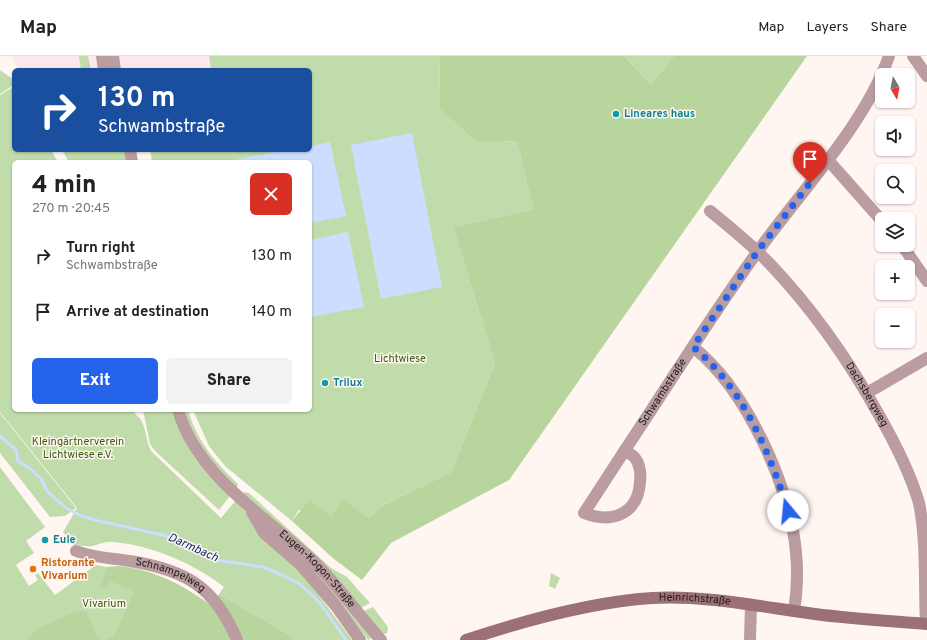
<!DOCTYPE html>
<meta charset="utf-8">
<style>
:root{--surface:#fff;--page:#f2f2f2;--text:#222;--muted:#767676;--line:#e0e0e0;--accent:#2563eb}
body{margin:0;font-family:Overpass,sans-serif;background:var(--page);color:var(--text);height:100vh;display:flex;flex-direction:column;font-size:15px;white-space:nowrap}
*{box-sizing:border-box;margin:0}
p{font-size:13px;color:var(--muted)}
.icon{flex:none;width:22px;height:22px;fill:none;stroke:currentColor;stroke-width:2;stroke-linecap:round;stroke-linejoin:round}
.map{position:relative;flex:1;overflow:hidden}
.side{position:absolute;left:12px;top:104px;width:300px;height:252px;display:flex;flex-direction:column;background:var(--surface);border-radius:6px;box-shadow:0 1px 3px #0004}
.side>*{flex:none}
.hud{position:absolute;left:12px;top:12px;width:300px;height:84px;border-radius:6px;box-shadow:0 1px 3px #0004;background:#1a4fa0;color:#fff;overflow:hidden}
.needle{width:26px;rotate:170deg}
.tools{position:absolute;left:875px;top:12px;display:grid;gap:8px}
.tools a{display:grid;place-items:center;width:40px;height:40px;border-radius:6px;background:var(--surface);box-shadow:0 1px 3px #0004;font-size:20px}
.pin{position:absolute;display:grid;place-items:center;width:34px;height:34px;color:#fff;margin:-41px -17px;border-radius:50% 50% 50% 0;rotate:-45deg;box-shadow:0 0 4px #0007}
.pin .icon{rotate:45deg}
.me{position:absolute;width:44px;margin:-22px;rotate:343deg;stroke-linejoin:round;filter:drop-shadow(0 0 3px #0008)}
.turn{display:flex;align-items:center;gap:14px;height:84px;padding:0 20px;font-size:18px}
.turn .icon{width:52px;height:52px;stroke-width:2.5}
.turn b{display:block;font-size:28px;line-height:34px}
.round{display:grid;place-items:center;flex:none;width:42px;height:42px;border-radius:6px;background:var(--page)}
.overview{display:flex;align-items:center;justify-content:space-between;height:68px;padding:0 20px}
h1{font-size:24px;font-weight:800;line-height:30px}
.cta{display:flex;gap:8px;margin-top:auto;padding:8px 20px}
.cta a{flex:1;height:46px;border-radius:6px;background:var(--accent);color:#fff;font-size:16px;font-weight:800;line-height:46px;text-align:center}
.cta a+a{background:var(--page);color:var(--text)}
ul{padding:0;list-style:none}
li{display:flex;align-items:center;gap:12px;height:56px;padding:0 20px}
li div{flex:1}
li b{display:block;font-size:15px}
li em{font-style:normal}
header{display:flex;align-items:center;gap:24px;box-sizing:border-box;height:56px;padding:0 20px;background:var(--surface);border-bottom:1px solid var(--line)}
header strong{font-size:19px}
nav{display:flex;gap:22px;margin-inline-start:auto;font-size:14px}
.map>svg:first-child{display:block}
</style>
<header>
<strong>Map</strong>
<nav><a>Map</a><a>Layers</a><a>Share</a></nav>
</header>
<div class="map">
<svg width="927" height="584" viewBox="0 0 927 584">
<rect width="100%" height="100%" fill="#fff6f2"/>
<polygon fill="#fde8ef" points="12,0 209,0 211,14 17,14"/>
<g fill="#c1dcab">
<polygon points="79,0 88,0 91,14 81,14"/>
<polygon points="209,0 440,0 439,53 478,87 517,85 533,153 453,171 495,307 451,416 382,450 369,462 343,445 336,452 333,460 299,454 292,465 225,410 209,390 193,354 310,354 310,106 152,106 150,94 310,94 310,14 211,14"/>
<polygon points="624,0 674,0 651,28"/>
<polygon points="0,14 14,24 14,29 0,38"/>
<path d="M12,32L14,34V94H51L58,106H14V354H134C135,360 139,360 141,364C146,372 146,385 151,395L221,462L236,444L306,522L352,584H294L293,581L219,538L224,531C193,507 153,490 114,486C106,485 100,488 93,490C87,491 80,489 74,489L63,476L77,452L0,356V39Z"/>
<polygon points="62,94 124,94 126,106 69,106"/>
<path d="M143,354H172C186,394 199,412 230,440L219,454L155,395L150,388Z"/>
<path d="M183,354H188C197,385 215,406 238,428L237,432C210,407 198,388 183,354Z"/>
<polygon points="0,357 76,452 65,460 50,461 0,397"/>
<polygon points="0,411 45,471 26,485 34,497 16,509 29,530 38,524 35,519 38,517 55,539 96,509 144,518 115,584 0,584"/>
<polygon points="244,436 249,437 331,512 347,521 370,547 361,552 243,438"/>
<polygon points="272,475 317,515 372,582 368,584 340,547"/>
<polygon points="551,517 560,522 555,533 549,530"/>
<polygon points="373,551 388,571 387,577 382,579 364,555"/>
</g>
<g fill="#b7d59d">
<polygon points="440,0 624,0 651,28 674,0 807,0 509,424 391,487 362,524 334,503 292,465 309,444 332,460 336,452 343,444 369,462 382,450 451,416 495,307 453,171 533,153 517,85 478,87 439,53"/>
<path d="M118,510C153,513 186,530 213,551L219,538L293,581L294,584H103L114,580L134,537L131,534L110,525L106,531L100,532L107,511Z"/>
<path d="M84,555L87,557L96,579L102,584H27C34,572 71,556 84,555Z"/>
</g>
<g fill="#ccdeff">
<polygon points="412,77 442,231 381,243 351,89"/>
<polygon points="330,86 346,160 310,167 310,106 223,106 287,94 310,94 310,90"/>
<polygon points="348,176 364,251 310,261 310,184"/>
</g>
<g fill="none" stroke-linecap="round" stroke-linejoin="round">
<polyline stroke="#ccdeff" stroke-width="3" points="0,380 16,394 18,405 31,413 41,423 47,435 66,452 77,458 94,464 167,480 216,504 263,511 282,519 300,528 320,547 346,584"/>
<g stroke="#bb9ca0" stroke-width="12">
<polyline points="102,0 104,14"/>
<polyline points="113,0 115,14"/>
<polyline points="913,0 927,20"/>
<polyline points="130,94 132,106"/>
<polyline points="828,104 882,165"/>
<path id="s1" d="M710,155C731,172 751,188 769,207C812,252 849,305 879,359C895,387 910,416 919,447C927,487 924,528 926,568"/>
<polyline points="902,189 927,225"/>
<path d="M693,291C746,333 791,431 796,497C798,516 797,536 794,555"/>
<polyline points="867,337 927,302"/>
<path id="s2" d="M178,354C198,421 263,458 311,503C337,528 358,558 381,584"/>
<path id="s3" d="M625,394C669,328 711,260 758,195C800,136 865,69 889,0"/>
<path d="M625,394C628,397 633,399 635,402C640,408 641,419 640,426C638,458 612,468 584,457Z"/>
<polyline points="252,456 264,477 301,509 336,550 360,584"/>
<path id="s4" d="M76,495C94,502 112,502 130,505C186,514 215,531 237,584"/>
<polyline points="750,584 751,549"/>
</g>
<path stroke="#9b7076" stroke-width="12" id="s5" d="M466,584C523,565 591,546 652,542C706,539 762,551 815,558C852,563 890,565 927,568"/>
</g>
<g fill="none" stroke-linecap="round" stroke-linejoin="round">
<path stroke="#2563eb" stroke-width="7" stroke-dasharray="0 12.6" d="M788,455C770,397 742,330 693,291L757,196L810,127"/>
</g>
<g fill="#0f9aa8" stroke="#fff6f2" stroke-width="1.5">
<circle cx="616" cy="58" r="4"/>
<circle cx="325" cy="327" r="4"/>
<circle cx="45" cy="484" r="4"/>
</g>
<circle fill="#e8710a" stroke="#fff6f2" stroke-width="1.5" cx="33" cy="513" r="4"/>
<g text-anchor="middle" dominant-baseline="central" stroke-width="3" stroke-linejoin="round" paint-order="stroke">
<g font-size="11" font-weight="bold" fill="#0d838f" stroke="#fff6f2" text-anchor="start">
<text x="624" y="58">Lineares haus</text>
<text x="333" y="327">Trilux</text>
<text x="53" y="484">Eule</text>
</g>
<g font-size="11" fill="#395c0a" stroke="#fff6f2">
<text x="400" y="303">Lichtwiese</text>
<text x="78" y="386">Kleingärtnerverein<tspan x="78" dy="13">Lichtwiese e.V.</tspan></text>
<text x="104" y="548">Vivarium</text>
</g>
<g font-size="11" fill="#23201e" stroke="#fff6f2">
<text stroke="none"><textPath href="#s3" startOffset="69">Schwambstraße</textPath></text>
<text stroke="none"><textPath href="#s1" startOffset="243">Dachsbergweg</textPath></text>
<text stroke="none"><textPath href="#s2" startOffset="214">Eugen-Kogon-Straße</textPath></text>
<text stroke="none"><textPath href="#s4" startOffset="98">Schnampelweg</textPath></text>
<text stroke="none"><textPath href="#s5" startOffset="234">Heinrichstraße</textPath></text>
</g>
<g font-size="11" font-weight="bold" fill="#c56008" stroke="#fff6f2" text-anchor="start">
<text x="41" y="507">Ristorante<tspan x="41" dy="13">Vivarium</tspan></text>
</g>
<g font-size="12" font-style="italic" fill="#0d2c69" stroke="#fff6f2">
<text transform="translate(193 492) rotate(24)">Darmbach</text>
</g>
</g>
</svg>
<div class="tools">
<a><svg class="needle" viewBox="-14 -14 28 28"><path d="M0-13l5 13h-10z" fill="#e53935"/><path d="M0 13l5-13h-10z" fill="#767676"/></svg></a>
<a><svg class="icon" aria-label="sound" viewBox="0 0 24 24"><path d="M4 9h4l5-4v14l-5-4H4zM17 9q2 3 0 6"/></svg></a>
<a><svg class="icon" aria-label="search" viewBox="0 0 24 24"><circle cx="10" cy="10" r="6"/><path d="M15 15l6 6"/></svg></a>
<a><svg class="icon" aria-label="layers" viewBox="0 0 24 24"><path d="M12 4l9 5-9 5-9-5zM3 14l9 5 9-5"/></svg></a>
<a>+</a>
<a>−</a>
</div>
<div class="pin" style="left:810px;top:127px;background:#d93025"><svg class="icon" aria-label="arrive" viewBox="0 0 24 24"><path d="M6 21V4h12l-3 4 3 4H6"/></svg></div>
<svg class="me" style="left:788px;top:455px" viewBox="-20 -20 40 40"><circle r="19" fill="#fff"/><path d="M0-13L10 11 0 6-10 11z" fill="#2563eb"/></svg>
<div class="hud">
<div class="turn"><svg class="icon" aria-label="right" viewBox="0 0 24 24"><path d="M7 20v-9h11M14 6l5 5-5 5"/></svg><div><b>130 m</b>Schwambstraße</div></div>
</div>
<section class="side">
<div class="overview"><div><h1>4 min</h1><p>270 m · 20:45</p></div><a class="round" style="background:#d93025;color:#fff"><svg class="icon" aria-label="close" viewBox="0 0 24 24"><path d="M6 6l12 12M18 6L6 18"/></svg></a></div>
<ul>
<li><svg class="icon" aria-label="right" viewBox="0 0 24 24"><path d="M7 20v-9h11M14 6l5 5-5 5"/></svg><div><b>Turn right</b><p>Schwambstraße</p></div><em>130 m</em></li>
<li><svg class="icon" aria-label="arrive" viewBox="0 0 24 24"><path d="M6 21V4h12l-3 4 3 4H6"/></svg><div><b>Arrive at destination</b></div><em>140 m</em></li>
</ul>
<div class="cta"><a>Exit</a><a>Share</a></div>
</section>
</div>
